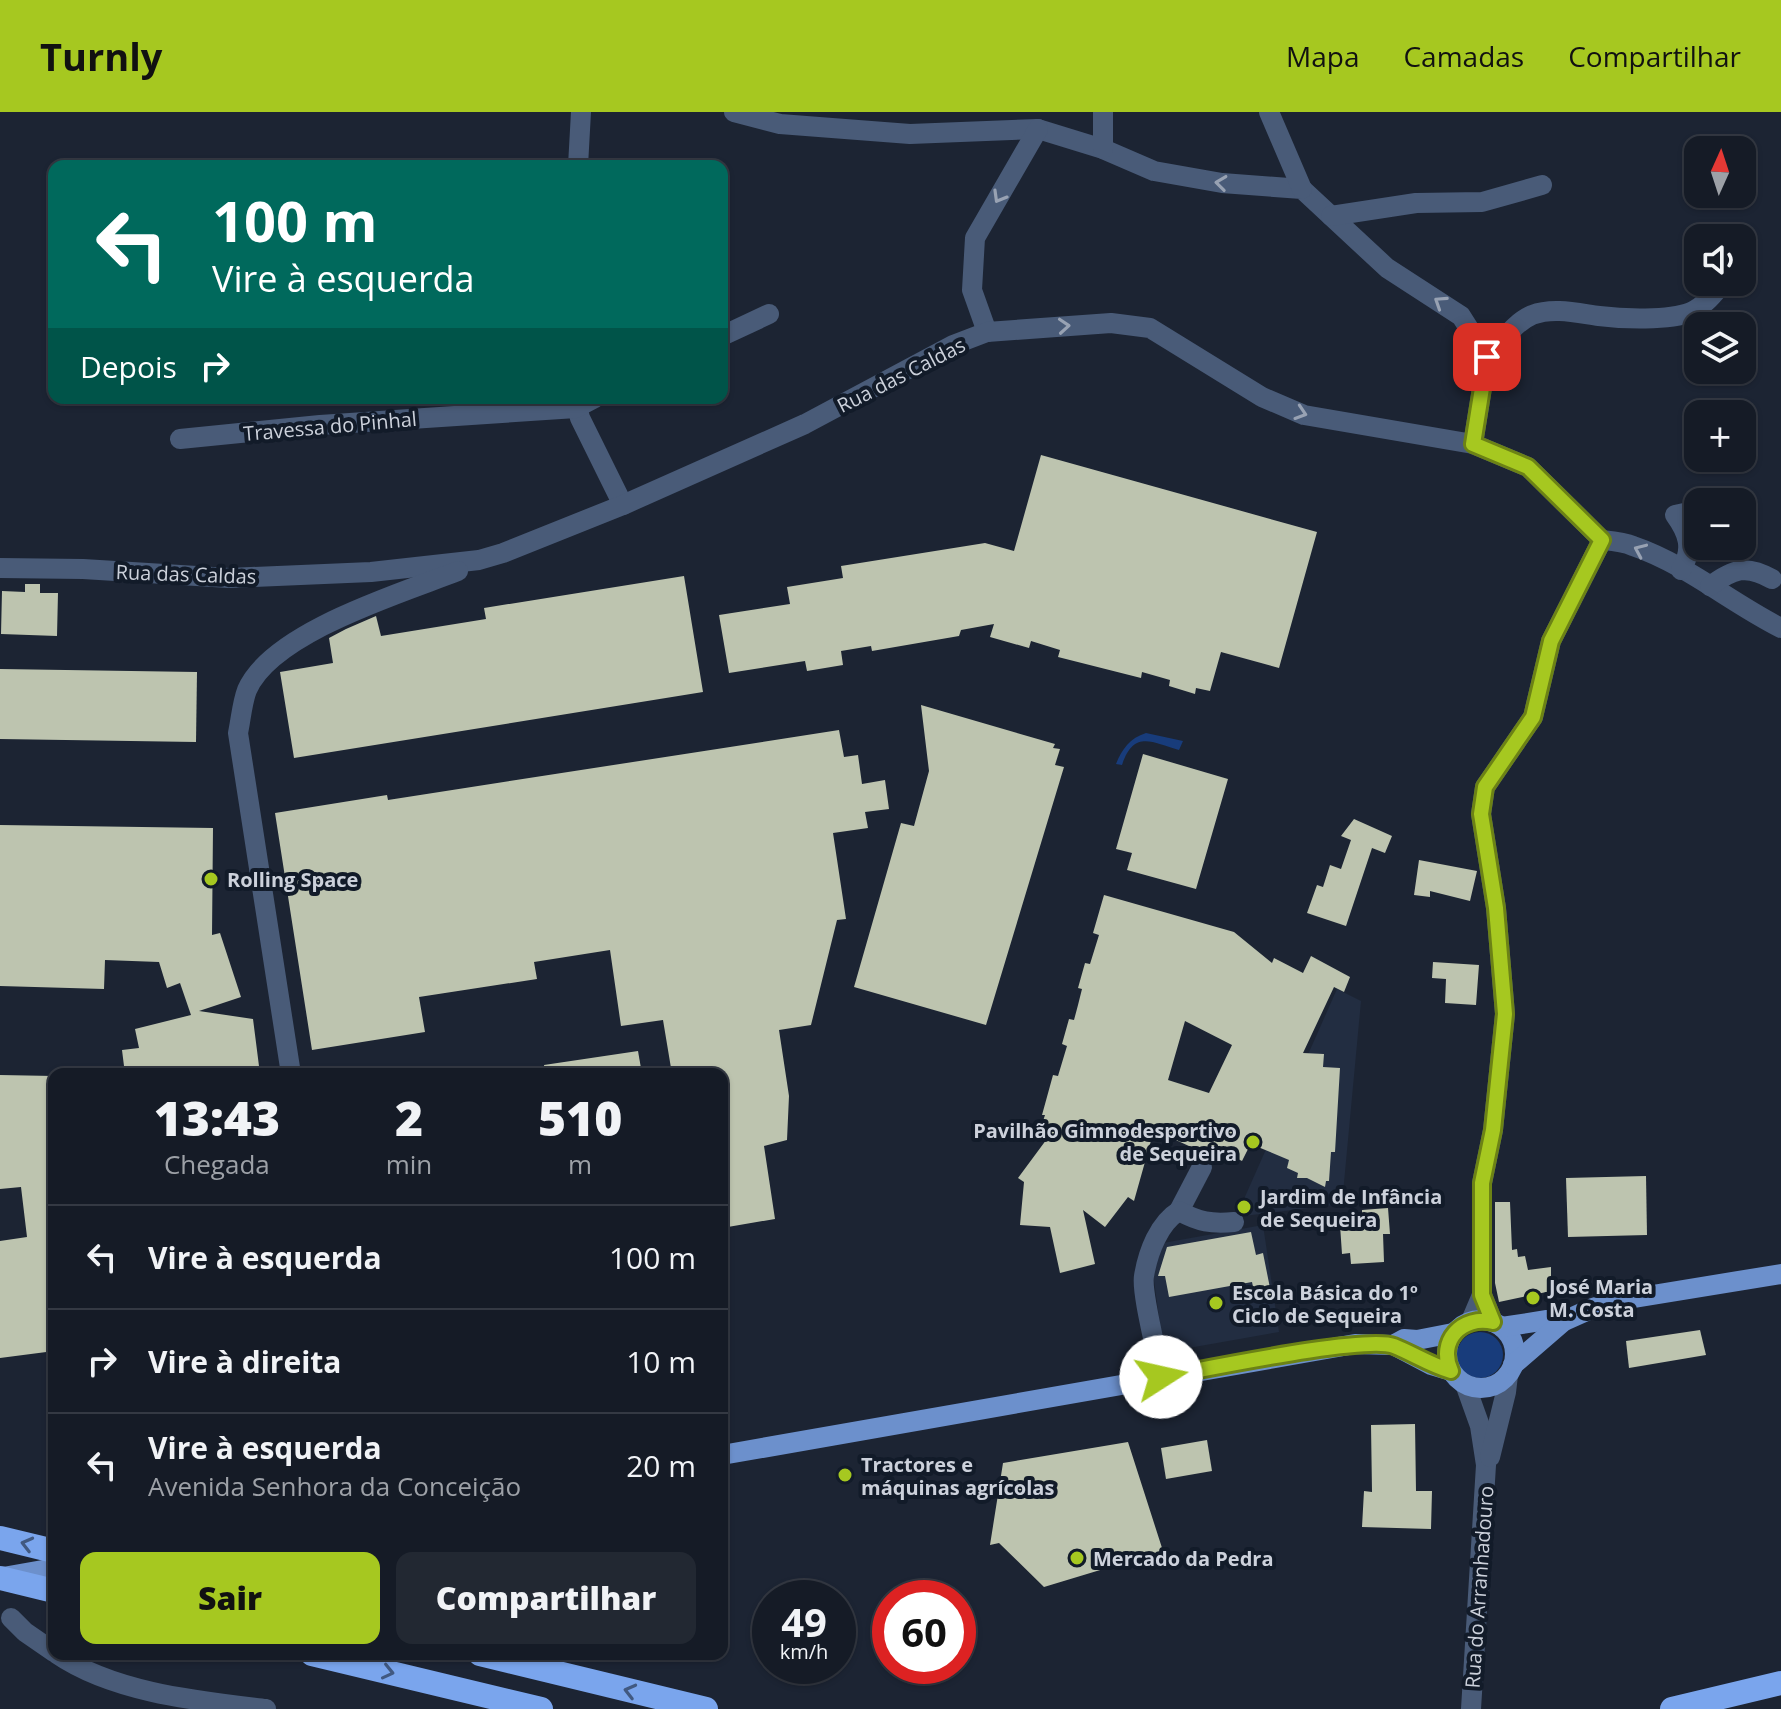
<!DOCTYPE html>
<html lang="pt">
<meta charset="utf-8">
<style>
:root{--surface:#151b26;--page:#222832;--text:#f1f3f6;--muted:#9da1a7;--line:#343943;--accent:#a6c820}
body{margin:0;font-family:"Open Sans",sans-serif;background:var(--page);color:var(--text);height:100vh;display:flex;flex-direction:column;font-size:30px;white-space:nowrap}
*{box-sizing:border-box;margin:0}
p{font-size:26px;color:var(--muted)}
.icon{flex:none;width:44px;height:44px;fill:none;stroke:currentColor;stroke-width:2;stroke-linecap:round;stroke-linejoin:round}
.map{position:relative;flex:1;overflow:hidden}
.drawer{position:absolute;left:48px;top:956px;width:680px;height:592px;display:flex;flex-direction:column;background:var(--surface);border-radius:16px;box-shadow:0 2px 6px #0004,0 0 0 2px var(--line)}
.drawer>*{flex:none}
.hud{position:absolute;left:48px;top:48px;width:680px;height:244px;border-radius:16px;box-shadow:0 2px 6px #0004,0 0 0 2px var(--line);background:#00695c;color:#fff;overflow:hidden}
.needle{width:52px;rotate:3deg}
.tools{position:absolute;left:1684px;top:24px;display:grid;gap:16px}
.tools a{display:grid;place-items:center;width:72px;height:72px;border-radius:16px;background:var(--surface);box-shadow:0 2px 6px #0004,0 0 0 2px var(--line);font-size:40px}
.speed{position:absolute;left:752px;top:1468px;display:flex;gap:16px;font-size:40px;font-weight:700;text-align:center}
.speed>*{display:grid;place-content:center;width:104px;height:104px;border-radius:50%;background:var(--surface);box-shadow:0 2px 6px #0004,0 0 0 2px var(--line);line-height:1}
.speed small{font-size:20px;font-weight:400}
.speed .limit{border:12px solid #d22;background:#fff;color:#111}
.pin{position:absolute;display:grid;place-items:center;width:68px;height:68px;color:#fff;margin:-34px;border-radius:16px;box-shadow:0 4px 12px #0006}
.me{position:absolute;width:88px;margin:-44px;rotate:80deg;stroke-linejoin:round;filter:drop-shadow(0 0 6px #0008)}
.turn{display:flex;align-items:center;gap:28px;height:168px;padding:0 32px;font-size:36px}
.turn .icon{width:104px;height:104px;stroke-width:2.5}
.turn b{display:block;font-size:56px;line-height:68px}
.then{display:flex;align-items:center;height:76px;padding:0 32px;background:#0003;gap:16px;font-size:30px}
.eta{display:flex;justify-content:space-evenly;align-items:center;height:136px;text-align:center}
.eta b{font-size:48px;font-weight:800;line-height:56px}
.primary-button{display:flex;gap:16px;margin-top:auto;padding:16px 32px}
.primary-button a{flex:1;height:92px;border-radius:16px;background:var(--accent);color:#111;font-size:32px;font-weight:800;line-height:92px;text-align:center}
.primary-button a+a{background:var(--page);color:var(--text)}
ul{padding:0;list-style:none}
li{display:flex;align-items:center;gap:24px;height:104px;padding:0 32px;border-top:2px solid var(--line)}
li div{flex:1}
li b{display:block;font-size:30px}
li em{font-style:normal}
header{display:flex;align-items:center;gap:48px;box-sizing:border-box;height:112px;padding:0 40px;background:var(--accent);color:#111}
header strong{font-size:38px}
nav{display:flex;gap:44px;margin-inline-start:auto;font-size:28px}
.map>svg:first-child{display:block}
</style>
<header>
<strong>Turnly</strong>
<nav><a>Mapa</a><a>Camadas</a><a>Compartilhar</a></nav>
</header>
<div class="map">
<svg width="1781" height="1597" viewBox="0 0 1781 1597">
<rect width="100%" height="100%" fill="#1c2433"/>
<g fill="#222d41">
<polygon points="1337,877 1361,889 1342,1092 1236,1105"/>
<polygon points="1263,1113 1279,1220 1166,1240 1163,1235 1153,1161 1163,1131"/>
</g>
<g fill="#183c7b">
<path d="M1146,621L1183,629L1179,638C1151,630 1134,618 1122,653L1116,652C1122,637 1130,626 1146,621Z"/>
<circle cx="1480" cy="1243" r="23"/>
</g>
<g fill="#bdc4af" fill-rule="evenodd">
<polygon points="1041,343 1317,420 1279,556 1221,540 1210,579 1196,576 1195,582 1169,574 1170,568 1142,560 1141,566 1058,545 1060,538 1031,529 1029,536 990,525 994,512 961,518 959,524 872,539 871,534 841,539 843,553 807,559 805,549 729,561 719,503 790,492 787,475 843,466 841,454 985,431 1014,439"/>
<polygon points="684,464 703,580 294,646 280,560 333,551 329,526 346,517 376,504 381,524 486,507 484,496"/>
<polygon points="25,472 40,472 40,481 58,481 57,524 1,522 2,479 25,480"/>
<polygon points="0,557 197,560 196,630 0,627"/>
<polygon points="921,593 1055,632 1053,636 1060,637 1055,653 1064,655 986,913 854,875 901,711 914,714 929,659"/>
<polygon points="839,618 844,645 858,643 862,672 885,668 889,697 865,700 868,716 833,721 846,807 837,808 811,913 779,918 789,984 787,1028 764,1034 775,1107 722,1116 722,962 672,962 663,908 621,914 610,838 534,850 537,867 419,885 425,920 312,938 275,701 387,683 388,688"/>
<polygon points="1143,642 1228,667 1196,777 1127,758 1132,741 1116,737"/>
<polygon points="1354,707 1392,724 1385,741 1372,736 1346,814 1307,801 1317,773 1323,775 1330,753 1341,757 1351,728 1341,724"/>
<polygon points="0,713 213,716 212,823 220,821 241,885 199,899 253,907 260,962 125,962 122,938 139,936 135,917 191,903 180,871 167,876 159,850 105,848 104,877 0,874"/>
<polygon points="1419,748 1477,759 1470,789 1430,779 1430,785 1414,783"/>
<path d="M1104,783L1234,820L1272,851L1274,846L1303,861L1311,844L1350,865L1344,880L1334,875L1303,941L1324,942L1323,955L1340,956L1335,1040H1331L1329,1069H1326L1325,1075L1307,1066H1297L1298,1061L1287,1056L1289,1048L1258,1035L1256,1038L1249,1035L1242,1049L1230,1043L1226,1051L1154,1018L1134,1089L1128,1085L1105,1115L1083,1098L1095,1152L1060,1161L1050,1115L1020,1113L1024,1070L1018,1066L1055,1016L1042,1012L1045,1003H1042L1053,963L1058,964L1067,934L1062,932L1069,907L1074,908L1078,893L1082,877L1078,876L1085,851L1090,852L1099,823L1093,821ZM1185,909L1232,933L1209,981L1168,968Z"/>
<polygon points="1433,850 1479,853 1476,893 1445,891 1446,867 1432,866"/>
<polygon points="638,939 642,962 545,962 544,953"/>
<polygon points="0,963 54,964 54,1239 0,1246 0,1129 27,1125 21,1075 0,1077"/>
<polygon points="1646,1064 1647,1123 1568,1125 1566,1066"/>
<polygon points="1495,1090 1510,1090 1512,1138 1517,1137 1518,1145 1525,1144 1528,1158 1551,1155 1551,1179 1499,1190 1495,1171"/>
<polygon points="1388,1096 1390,1122 1383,1122 1384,1150 1351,1152 1350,1141 1342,1142 1340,1113 1362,1112 1362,1098"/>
<polygon points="1251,1120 1256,1143 1263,1141 1272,1186 1256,1189 1252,1170 1169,1185 1165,1164 1158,1164 1167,1135"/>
<polygon points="1700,1218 1706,1243 1629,1256 1626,1229"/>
<polygon points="1415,1312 1416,1379 1432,1379 1431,1417 1362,1415 1364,1379 1372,1380 1371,1313"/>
<polygon points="1207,1328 1212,1359 1166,1367 1161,1336"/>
<polygon points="1128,1330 1163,1439 1044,1475 999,1431 990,1433 1003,1351"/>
</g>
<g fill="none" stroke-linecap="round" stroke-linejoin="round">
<g stroke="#495b78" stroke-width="20">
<polyline points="734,0 780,12 910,22 1038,17 1103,37 1154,59 1222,71 1302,77 1387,156 1461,204 1487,245 1473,332"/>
<polyline points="1269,0 1302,77"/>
<polyline points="1103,37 1103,0"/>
<polyline points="578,54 581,0"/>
<polyline points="1331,104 1416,91 1482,90 1542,73"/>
<polyline points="987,220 972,178 975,126 1038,17"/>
<polyline points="722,224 769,202"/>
<path d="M1487,245C1501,232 1513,211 1532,203C1553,195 1577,201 1599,204C1622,207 1669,209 1691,200C1704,194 1714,182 1723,171"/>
<polyline points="575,286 580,306 623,393"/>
<polyline points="180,327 320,313 576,296 595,286"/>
<path d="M1602,428C1612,429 1624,430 1633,434C1686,452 1731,491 1781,516"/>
<polyline points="0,456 83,457 229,466 371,460 479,448 503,441 623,393 805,312 953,233 987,220 1111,211 1150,216 1262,285 1304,303 1473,332 1528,355 1602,428"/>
<path d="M1681,458C1694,437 1688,421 1675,403L1698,398"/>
<path d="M1710,474C1733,457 1746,452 1772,467"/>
<path d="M291,962L238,621C241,607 242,591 247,578C272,520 402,481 458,459"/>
<polyline points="1179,1099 1202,1055"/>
<polyline points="1471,1209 1482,1183"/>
<polyline points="1493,1210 1482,1183 1482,1071 1493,1018 1505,902 1496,796 1481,702 1485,675 1533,605 1551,529 1602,428"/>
<path d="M1161,1265C1158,1244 1141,1181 1144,1164C1148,1140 1159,1111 1179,1099C1199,1110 1211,1112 1234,1110"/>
<polyline points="11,1506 25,1520 54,1540"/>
<path d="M57,1542C114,1581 199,1589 266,1597"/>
</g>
<g stroke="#495b78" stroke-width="20">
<polyline points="1465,1272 1480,1314 1486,1353 1471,1597"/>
<polyline points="1490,1345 1506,1280 1508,1263"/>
</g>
<g stroke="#6c90cc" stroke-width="20">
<circle cx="1481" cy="1242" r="34"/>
<polyline points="1502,1215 1547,1208 1564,1209"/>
<polyline points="1393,1233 1431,1253 1451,1259"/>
<polyline points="1513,1253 1564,1209 1593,1196 1622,1188 1781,1162"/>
<polyline points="722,1343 1355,1232 1393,1233 1404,1227 1417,1228 1453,1221"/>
<polyline points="3,1465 54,1456"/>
</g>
<g stroke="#7aa5ed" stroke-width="24">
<polyline points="0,1426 54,1439"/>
<polyline points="0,1466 54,1479"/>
<polyline points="312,1542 541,1597"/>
<polyline points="480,1542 706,1597"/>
<polyline points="1672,1597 1781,1571"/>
</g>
</g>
<defs><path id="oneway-chevron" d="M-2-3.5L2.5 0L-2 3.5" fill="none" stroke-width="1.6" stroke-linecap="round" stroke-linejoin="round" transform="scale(2)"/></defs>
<g stroke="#98a2b3">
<use href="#oneway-chevron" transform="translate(1221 71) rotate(-173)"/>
<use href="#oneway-chevron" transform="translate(999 85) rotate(120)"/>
<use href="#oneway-chevron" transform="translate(1440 190) rotate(-147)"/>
<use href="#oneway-chevron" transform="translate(1064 214) rotate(-4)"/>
<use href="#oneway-chevron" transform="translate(1301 301) rotate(18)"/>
<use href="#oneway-chevron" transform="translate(1640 438) rotate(-156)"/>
</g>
<g stroke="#415981">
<use href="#oneway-chevron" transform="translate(27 1432) rotate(-166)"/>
<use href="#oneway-chevron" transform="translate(388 1560) rotate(13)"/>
<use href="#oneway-chevron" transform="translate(630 1579) rotate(-166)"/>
</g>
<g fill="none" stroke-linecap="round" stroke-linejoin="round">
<defs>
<path id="route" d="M1161,1265C1202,1258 1366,1223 1394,1234C1414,1242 1430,1253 1451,1259C1437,1229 1462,1203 1493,1210L1482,1183V1071L1493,1018L1505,902L1496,796L1481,702L1485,675L1533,605L1551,529L1602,428L1528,355L1473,332L1487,245"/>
</defs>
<use href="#route" stroke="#6c8215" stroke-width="20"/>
<use href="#route" stroke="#a6c820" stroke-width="14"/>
</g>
<g fill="#a6c820" stroke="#121b29" stroke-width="3">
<circle cx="211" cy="767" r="8"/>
<circle cx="1253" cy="1030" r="8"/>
<circle cx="1244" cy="1095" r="8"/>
<circle cx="1533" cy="1186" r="8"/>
<circle cx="1216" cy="1191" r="8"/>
<circle cx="845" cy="1363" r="8"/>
<circle cx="1077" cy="1446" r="8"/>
</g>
<g text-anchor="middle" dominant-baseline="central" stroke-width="8" stroke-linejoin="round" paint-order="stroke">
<g font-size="20" fill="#ccd1db" stroke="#121b29">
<text transform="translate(901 263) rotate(-27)">Rua das Caldas</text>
<text transform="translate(330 314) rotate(-5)">Travessa do Pinhal</text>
<text transform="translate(186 462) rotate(2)">Rua das Caldas</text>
<text transform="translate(1479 1475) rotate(-86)">Rua do Arranhadouro</text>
</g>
<g font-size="20" font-weight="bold" fill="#ccd1db" stroke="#121b29" text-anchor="start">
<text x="227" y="767">Rolling Space</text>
<text x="1237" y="1018" text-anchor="end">Pavilhão Gimnodesportivo<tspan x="1237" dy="23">de Sequeira</tspan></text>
<text x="1260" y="1084">Jardim de Infância<tspan x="1260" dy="23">de Sequeira</tspan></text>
<text x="1549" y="1174">José Maria<tspan x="1549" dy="23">M. Costa</tspan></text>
<text x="1232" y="1180">Escola Básica do 1º<tspan x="1232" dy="23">Ciclo de Sequeira</tspan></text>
<text x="861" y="1352">Tractores e<tspan x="861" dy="23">máquinas agrícolas</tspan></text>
<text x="1093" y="1446">Mercado da Pedra</text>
</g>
</g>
</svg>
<div class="tools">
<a><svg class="needle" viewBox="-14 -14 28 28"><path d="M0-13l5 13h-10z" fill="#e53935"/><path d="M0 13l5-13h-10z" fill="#9da1a7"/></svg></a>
<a><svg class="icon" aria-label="sound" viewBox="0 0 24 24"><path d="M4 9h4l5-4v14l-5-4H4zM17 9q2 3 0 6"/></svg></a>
<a><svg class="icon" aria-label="layers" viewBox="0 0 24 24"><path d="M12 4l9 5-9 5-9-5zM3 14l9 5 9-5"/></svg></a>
<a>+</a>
<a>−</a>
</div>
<div class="speed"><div>49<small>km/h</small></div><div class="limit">60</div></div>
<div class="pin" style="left:1487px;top:245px;background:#d93025"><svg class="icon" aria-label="arrive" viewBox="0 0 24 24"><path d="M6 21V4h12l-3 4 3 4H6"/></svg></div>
<svg class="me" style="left:1161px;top:1265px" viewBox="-20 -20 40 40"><circle r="19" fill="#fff"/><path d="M0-13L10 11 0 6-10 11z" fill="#a6c820"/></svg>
<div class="hud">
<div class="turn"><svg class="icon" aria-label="left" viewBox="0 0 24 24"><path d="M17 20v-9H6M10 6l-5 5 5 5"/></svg><div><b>100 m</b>Vire à esquerda</div></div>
<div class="then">Depois<svg class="icon" aria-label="right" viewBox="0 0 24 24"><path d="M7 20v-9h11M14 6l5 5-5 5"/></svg></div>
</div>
<section class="drawer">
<div class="eta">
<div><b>13:43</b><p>Chegada</p></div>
<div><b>2</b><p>min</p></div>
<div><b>510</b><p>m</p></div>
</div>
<ul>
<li><svg class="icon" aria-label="left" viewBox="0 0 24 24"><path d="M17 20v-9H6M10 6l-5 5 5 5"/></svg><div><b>Vire à esquerda</b></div><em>100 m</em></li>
<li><svg class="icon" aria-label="right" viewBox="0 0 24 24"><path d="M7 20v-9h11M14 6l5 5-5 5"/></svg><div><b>Vire à direita</b></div><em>10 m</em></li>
<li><svg class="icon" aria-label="left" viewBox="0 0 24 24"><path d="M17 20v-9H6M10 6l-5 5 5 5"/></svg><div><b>Vire à esquerda</b><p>Avenida Senhora da Conceição</p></div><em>20 m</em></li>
</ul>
<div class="primary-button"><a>Sair</a><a>Compartilhar</a></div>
</section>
</div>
